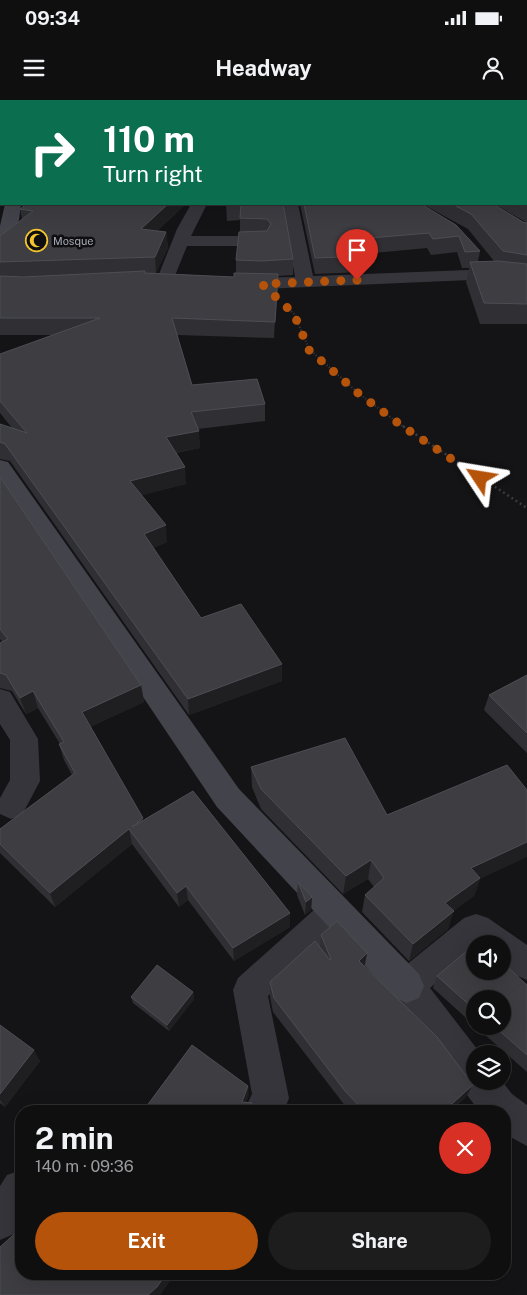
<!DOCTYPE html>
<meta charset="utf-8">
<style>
:root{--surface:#0f0f10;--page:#1d1d1e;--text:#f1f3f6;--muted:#9b9c9f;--line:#2f2f30;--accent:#b45309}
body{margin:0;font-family:"Public Sans",sans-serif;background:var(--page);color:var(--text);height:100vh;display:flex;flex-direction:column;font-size:19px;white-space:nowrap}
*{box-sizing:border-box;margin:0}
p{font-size:16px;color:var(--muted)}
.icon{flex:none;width:28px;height:28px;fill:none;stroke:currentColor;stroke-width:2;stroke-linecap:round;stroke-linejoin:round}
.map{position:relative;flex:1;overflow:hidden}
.panel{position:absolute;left:15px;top:1005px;width:496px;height:175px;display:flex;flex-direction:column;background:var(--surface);border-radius:20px;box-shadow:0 5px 20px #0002,0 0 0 1px var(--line)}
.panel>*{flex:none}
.hud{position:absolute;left:0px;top:0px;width:528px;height:105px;box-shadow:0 5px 20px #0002,0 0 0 1px var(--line);background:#0b6e4f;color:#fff;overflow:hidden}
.controls{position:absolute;left:466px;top:835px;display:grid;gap:10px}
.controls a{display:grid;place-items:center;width:45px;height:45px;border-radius:50%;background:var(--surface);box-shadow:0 5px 20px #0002,0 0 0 1px var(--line);font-size:25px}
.pin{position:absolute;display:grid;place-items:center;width:42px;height:42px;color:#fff;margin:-51px -21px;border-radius:50% 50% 50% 0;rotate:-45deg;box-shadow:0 0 5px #0007}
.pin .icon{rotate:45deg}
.me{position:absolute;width:55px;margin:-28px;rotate:303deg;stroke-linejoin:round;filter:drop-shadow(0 0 4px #0008)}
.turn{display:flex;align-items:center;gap:18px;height:105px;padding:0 20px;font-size:22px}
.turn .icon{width:65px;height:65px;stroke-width:2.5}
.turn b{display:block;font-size:35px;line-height:42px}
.round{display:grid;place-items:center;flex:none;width:52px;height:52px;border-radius:26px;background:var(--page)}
.summary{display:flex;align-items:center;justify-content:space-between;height:85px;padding:0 20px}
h1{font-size:30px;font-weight:700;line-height:38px}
.action{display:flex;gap:10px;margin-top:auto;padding:10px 20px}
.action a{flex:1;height:58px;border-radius:30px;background:var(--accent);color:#fff;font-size:20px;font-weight:700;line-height:58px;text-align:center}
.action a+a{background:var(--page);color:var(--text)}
.status{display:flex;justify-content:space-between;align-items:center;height:35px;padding:0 25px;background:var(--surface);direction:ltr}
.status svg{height:14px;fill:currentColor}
header{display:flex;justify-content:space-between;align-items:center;height:65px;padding:0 20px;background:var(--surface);font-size:22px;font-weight:700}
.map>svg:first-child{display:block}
</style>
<div class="status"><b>09:34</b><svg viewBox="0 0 49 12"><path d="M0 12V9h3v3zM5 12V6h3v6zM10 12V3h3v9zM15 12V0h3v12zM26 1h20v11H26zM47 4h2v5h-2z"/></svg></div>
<header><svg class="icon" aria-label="menu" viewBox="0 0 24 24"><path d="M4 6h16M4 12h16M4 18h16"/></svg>Headway<svg class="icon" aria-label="person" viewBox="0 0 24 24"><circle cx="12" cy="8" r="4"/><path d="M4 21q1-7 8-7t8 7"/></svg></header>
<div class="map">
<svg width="527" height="1195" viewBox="0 0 527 1195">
<rect width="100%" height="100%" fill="#141416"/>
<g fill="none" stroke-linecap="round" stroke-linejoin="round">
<polyline stroke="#3b3c42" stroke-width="2" stroke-dasharray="1 2" stroke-linecap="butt" points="287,207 294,214 309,249 358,293 405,328"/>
<polyline stroke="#3b3c42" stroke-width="2.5" stroke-dasharray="2 3" stroke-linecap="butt" points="403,326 527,408"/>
<g fill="#35353b" fill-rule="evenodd">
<polygon points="191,104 207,104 191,136 261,136 267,137 269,141 267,145 261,146 187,146 172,183 166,184 160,183 157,179 177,129"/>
<polygon points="282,104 298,104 313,176 494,169 527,173 527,183 494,179 262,189 235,186 232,182 235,178 295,177"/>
<polygon points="0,589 10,592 38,639 40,681 22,715 11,719 0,714 0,698 10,680 10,640 0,624"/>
<polygon points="336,796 347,800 352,811 347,822 268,896 289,998 284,1011 244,1011 252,994 233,890 238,878 325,800"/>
<polygon points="476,814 488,818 527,845 527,880 515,875 502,867 502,844 475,844 475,850 430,888 481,954 475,954 475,981 502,981 512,994 527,1005 527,1046 505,1034 505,1011 479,1011 395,898 390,886 395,874 464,818"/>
<polygon points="21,1070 21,1123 14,1134 0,1140 0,1086 7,1075"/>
</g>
<g fill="#43444b" fill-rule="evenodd">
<polygon points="5,104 21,104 19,120 8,144 6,148 0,149 0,126"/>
<polygon points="0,360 8,362 239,689 419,874 424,886 419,898 407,903 395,898 217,707 0,384"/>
</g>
</g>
<g fill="#303034">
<polygon points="0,0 527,0 527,224 480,224 466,182 469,168 462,168 457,152 431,155 427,148 363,154 364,156 362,172 315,174 300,104 421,104 480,151 478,161 494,161 468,129 422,104 493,104 523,122 526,122 494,104 526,104 526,1 1,1 1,95 0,95"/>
<polygon points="186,104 157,131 166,132 168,148 156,173 234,177 236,173 236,160 240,132 240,120 227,121 226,104 283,104 293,159 293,175 278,176 274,238 177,235 192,285 265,304 265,321 198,329 200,348 176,353 186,384 141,395 167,442 153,448 201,518 282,581 189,615 10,361 0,359 0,324 12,328 0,313 0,254 54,235 0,235 0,136 22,119 20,109"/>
<polygon points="0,377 141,585 144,602 90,627 143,720 290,827 234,861 188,800 179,807 132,744 55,807 0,753 0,729 72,675 64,660 59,644 60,644 38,608 26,614 12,591 0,588 0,543 2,542 0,539"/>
<polygon points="527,575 527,653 484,610 489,595"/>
<polygon points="251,667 387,715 480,779 474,796 453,811 448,829 409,861 362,812 365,795 374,787 368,779 343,794 261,709 252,687"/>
<polygon points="298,782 312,797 311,810 305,815 297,795"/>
<polygon points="321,835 367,853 365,866 466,997 450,1011 350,1011 343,1003 273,912 270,897 270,882 320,848"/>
<polygon points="437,876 527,885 527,972 475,926 502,926 475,899 475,926 433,888"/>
<polygon points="193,892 194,899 169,931 133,903 131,897"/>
<polygon points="0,925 40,961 5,1007 0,1003"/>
</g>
<g fill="#1f1f22">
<rect x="0" y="79" width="1" height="16"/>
<polygon points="168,104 186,104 142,145 141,129"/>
<polygon points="166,132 168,148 156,173 155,157"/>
<polygon points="278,174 278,190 274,238"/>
<polygon points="199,331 200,348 168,354 166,337"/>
<polygon points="185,367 186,384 132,398 130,381"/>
<polygon points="166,425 167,442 146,451 144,434"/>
<polygon points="282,564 282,581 189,615 188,599"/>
<polygon points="141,585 144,602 86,629 82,612"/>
<polygon points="33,591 38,608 26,614 20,598"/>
<polygon points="129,729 132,744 55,807 50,793"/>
<polygon points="527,742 527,757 480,779 474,796 440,821 445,803 471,768"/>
<polygon points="371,760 368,779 343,794 346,776"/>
<polygon points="186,786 188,800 179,807 177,793"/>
<polygon points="312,797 311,810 305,815 306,802"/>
<polygon points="454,811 448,829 409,861 413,844"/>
<polygon points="290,813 290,827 234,861 233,848"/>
<polygon points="367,853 364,868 359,861"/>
<polygon points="193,892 194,899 169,931 167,925"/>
<polygon points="34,950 40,961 5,1007 0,1000 0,994"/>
<polygon points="473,985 466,997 450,1011 444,1011"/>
<polygon points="248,986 249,996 242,1011 242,1002"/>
<polygon points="252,1003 252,1011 246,1011"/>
<polygon points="166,1174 175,1174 161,1194 160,1195 148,1195"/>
</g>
<g fill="#3d3d42" stroke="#4d4e54">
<polygon points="0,0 527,0 527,105 524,104 526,104 526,1 1,1 1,79 0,79"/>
<polygon points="27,104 168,104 141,129 166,132 155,157 0,162 0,136 33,111 20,109"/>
<polygon points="227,104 283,104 293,159 262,161 236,160 239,132 267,131 271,124 267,119 240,118 241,104 227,105"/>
<polygon points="304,104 421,104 456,125 480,151 465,152 459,136 433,139 429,133 358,139 364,156 315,158"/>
<polygon points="452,104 493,104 523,122 527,123 527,155 503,151 471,114"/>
<polygon points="498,161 527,164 527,204 484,203 470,162"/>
<polygon points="145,171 144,173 234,177 234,173 278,174 275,222 172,218 192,285 257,279 265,304 191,312 199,331 166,337 185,367 130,381 166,425 144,434 201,518 241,504 282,564 188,599 5,344 0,342 0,324 27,333 0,301 0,254 100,218 0,218 0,176 23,177"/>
<polygon points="0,377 141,585 82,612 143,718 132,727 193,691 290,813 233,848 186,786 177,793 129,729 50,793 0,744 0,729 75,673 59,644 64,642 33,591 20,598 6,575 0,573 0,543 8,539 0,529"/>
<polygon points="527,575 527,633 489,595"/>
<polygon points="345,638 387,715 507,665 527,690 527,742 471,768 480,778 445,803 454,811 413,844 365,795 384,778 371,760 346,776 261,689 251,667"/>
<polygon points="298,782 312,797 306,802"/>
<polygon points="337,821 367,853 359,861 437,937 473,985 444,1011 445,1011 364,1011 345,991 274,898 270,882 315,841 330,860 331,859 321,835"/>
<polygon points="479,841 482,844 476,844"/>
<polygon points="475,844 475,871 502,871 502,862 527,885 527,955 494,926 502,926 502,899 475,899 475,910 437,876"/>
<polygon points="157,865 193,892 167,925 131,897"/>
<polygon points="0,925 34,950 0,994"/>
<polygon points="192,945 248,986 242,1002 252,1003 246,1011 143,1011"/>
<polygon points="21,1128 21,1174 166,1174 157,1187 148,1195 0,1195 0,1147"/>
</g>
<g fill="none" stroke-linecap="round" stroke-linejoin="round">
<polyline stroke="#b45309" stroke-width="9" stroke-dasharray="0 16.2" points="357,180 262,184 294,214 309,250 358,293 402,326 480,378"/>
</g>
<defs>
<symbol id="mosque-ring" viewBox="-11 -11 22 22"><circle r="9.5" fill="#0f0f11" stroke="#f4c62e" stroke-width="1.5"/><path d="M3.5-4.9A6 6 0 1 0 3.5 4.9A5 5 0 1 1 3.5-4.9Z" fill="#f4c62e"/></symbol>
</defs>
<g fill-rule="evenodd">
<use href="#mosque-ring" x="24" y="128" width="25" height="25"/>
</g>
<g text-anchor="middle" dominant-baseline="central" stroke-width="5" stroke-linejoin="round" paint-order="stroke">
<g font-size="11" fill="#a6a9b6" stroke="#0f0f11" text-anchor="start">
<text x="53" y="141">Mosque</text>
</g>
</g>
</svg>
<div class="controls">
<a><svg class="icon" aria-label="sound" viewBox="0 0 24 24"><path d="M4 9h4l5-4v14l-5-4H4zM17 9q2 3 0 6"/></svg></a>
<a><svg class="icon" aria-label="search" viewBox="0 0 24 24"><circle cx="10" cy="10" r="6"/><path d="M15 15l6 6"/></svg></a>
<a><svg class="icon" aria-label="layers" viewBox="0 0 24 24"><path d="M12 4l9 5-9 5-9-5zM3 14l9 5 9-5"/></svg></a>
</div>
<div class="pin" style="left:357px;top:180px;background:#d93025"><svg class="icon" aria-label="arrive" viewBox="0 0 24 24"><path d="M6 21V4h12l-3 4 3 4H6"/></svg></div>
<svg class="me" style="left:480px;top:378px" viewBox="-20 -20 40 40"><path d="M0-17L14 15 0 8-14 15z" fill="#b45309" stroke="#fff" stroke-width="4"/></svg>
<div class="hud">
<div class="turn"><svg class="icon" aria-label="right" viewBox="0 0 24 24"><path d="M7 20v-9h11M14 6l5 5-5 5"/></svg><div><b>110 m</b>Turn right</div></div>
</div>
<section class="panel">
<div class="summary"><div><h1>2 min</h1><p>140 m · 09:36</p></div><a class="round" style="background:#d93025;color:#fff"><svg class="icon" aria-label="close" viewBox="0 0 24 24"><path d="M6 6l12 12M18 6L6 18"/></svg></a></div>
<div class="action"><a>Exit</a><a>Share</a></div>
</section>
</div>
